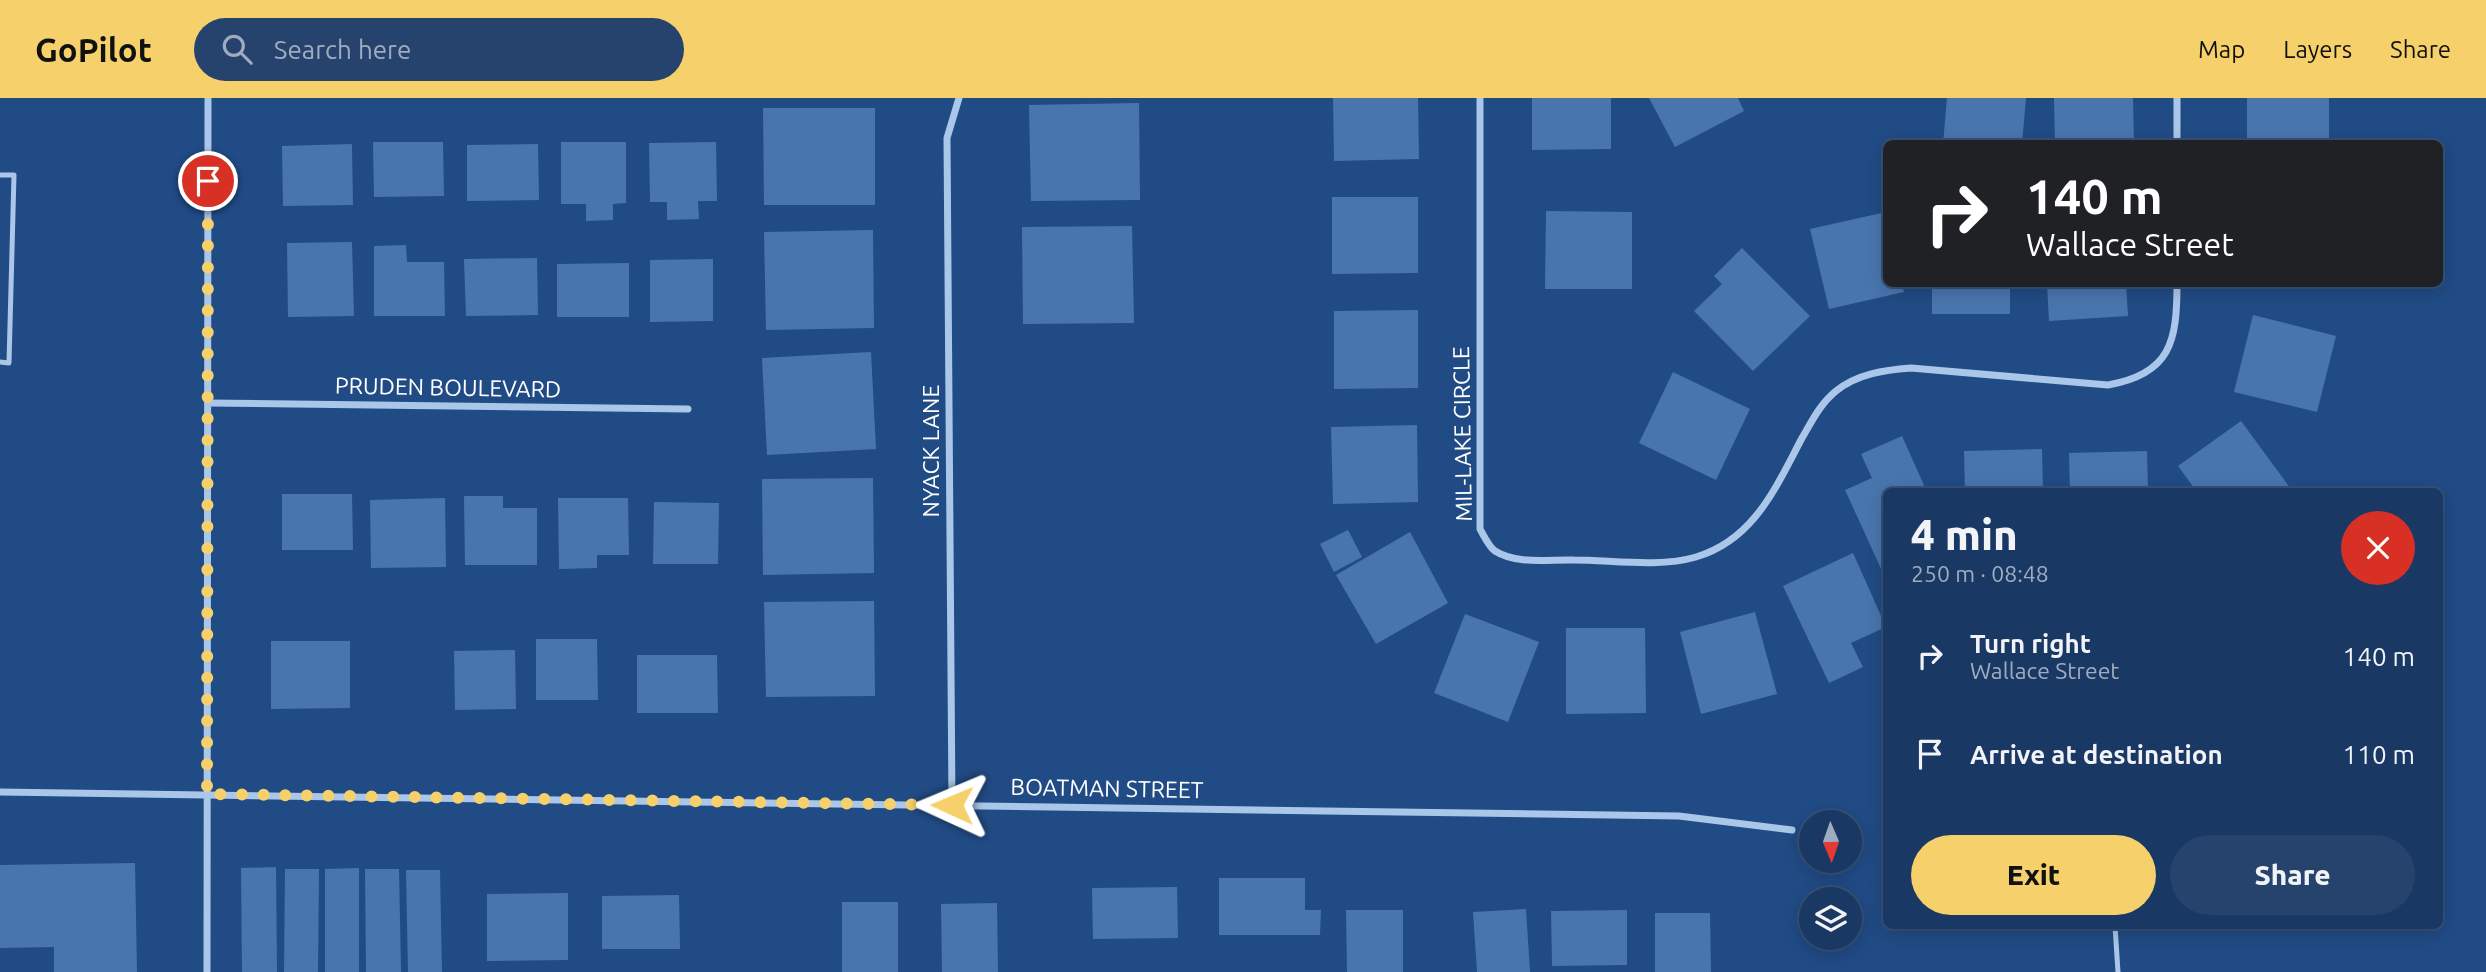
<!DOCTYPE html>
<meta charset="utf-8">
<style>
:root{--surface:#193864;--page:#26436d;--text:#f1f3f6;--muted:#9facbf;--line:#375278;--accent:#f6d06b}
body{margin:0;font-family:Ubuntu,sans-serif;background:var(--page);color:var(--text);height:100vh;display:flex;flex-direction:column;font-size:26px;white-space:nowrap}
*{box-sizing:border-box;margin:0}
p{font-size:23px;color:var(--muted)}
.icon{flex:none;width:38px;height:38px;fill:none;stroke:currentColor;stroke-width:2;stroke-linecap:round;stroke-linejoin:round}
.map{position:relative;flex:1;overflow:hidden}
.drawer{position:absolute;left:1883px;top:390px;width:560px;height:441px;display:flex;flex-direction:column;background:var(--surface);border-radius:10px;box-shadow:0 4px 18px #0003,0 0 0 2px var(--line)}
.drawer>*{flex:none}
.guide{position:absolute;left:1883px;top:42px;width:560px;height:147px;border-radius:10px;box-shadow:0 4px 18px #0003,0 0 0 2px var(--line);background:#202124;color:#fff;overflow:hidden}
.needle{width:46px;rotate:178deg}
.tools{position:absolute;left:1799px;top:712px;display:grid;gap:14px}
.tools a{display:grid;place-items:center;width:63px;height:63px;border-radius:50%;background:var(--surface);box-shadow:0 4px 18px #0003,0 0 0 2px var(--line);font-size:35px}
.pin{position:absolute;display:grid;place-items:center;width:60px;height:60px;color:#fff;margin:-30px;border:4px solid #fff;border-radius:50%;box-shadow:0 2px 7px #0007}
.me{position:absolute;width:77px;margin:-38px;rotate:271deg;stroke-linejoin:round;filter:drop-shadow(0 0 5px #0008)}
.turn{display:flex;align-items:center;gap:24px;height:147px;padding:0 28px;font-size:32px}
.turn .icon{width:91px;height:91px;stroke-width:2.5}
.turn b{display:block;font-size:49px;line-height:60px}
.round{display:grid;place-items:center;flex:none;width:74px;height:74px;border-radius:37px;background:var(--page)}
.overview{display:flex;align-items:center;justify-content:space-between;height:119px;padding:0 28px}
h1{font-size:42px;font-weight:800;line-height:52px}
.button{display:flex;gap:14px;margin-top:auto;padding:14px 28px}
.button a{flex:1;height:80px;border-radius:42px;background:var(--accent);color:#111;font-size:28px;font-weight:800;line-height:80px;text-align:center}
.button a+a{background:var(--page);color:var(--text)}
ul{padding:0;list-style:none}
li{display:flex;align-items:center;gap:21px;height:98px;padding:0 28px}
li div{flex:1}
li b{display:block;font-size:26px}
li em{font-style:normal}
header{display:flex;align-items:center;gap:42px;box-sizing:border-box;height:98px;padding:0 35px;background:var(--accent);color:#111}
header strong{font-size:33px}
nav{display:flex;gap:38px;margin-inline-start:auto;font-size:24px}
.search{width:490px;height:63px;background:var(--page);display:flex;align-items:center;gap:18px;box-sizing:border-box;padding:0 24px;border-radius:38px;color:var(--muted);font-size:26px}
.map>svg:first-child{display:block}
</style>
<header>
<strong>GoPilot</strong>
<div class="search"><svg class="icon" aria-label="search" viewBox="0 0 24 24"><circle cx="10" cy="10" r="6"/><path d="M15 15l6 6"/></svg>Search here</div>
<nav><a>Map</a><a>Layers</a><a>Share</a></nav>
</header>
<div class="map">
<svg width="2486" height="874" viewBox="0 0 2486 874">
<rect width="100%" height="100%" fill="#214b85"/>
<g fill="#4975ae">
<polygon points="1333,0 1418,0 1419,61 1334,63"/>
<polygon points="1532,0 1611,0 1611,51 1532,52"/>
<polygon points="1649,0 1738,0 1744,13 1675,49"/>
<polygon points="1947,0 2026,0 2022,46 1943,46"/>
<polygon points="2054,0 2133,0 2134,46 2055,46"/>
<rect x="2247" y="0" width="82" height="46"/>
<polygon points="1139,5 1140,102 1031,103 1029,7"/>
<polygon points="763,10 875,10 875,107 764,107"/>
<polygon points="373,44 443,44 444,98 374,99"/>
<polygon points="561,44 626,44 626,105 613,106 613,122 586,123 586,106 561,106"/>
<polygon points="716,44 717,103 698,103 699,121 667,122 667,104 650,104 649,45"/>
<polygon points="352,46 353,107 283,108 282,48"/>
<polygon points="538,46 539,102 467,103 467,47"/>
<polygon points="1332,99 1418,99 1418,175 1332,176"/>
<polygon points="1546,113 1632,114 1632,191 1545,191"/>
<polygon points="1886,114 1886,186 1902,186 1904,194 1829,211 1810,131"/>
<polygon points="1132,128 1134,225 1023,226 1022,129"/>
<polygon points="873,132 874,230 766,232 764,134"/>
<polygon points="352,144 354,218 288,219 287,145"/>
<polygon points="406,147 407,164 444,164 445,218 374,218 374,148"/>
<polygon points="1742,150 1810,218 1753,273 1694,213 1722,186 1714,178"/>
<polygon points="537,160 538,217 466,218 464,161"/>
<polygon points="713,161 713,223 650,224 650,162"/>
<polygon points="629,165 629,219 557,219 557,166"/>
<rect x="1932" y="186" width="78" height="30"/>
<polygon points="2047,186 2126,186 2128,218 2049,223"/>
<rect x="2247" y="186" width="82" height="4"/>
<polygon points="1418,212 1418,290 1334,291 1334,213"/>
<polygon points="2253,217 2336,238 2317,314 2234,294"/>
<polygon points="871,254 876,351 767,357 762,260"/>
<polygon points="1673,274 1750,311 1716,382 1639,345"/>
<polygon points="2241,323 2291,391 2287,394 2197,394 2178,368"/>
<polygon points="1417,327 1418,404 1333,406 1331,329"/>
<polygon points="1902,338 1927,394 1886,394 1886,474 1883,475 1845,392 1872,380 1861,356"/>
<polygon points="2042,351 2043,394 1965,394 1964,353"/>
<polygon points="2147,353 2148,394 2070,394 2069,355"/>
<polygon points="873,380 874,475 763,477 762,381"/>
<polygon points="282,396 352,396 353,452 282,452"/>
<polygon points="464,398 503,398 503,410 537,410 537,467 465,467"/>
<polygon points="445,400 446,469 371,470 370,402"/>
<polygon points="558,400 628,400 629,457 597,457 597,470 559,471"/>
<polygon points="654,404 719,405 718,466 653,466"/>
<polygon points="1348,432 1362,459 1334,474 1320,446"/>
<polygon points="1410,434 1448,505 1376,546 1336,477"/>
<polygon points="1853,455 1886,529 1851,545 1863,569 1829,585 1783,488"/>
<polygon points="874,503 875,598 766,599 764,504"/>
<polygon points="1755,514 1777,596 1701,616 1680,534"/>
<polygon points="1465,516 1539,544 1508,624 1434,595"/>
<polygon points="1566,530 1645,530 1646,615 1566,616"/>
<polygon points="536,541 597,541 598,602 536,602"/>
<polygon points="271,543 350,543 350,610 271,611"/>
<polygon points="515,552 516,611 455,612 454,553"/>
<polygon points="637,557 717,557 718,615 637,615"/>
<polygon points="135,765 137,874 54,874 54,849 0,850 0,767"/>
<polygon points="276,769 277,874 242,874 241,770"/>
<polygon points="359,770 359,874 325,874 325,771"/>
<polygon points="285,771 319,771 318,874 284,874"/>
<polygon points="365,771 399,771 401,874 366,874"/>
<polygon points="406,772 440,772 442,874 408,874"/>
<polygon points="1219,780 1305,780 1305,812 1321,812 1320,837 1219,837"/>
<polygon points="1177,789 1178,840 1093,841 1092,790"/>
<polygon points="568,795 568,862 487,863 487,796"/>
<polygon points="679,797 680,851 602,851 602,798"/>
<rect x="842" y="804" width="56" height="70"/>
<polygon points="997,805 998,874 942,874 941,806"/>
<polygon points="1526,811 1530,874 1477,874 1473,814"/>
<polygon points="1346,812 1403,812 1403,874 1347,874"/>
<polygon points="1627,812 1627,867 1552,868 1551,813"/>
<polygon points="1655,815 1710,815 1711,874 1655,874"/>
</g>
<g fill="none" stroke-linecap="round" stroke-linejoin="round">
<g stroke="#aac6e9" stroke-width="5">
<polyline points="0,77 14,77 9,265 0,264"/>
<polyline points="2115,828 2118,874"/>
</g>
<g stroke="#aac6e9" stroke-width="7">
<path d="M1480,0V431C1484,438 1489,449 1495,453C1517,467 1550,461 1574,462C1612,462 1658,470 1696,459C1754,442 1776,389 1802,340C1812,323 1820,306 1836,293C1857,276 1884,272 1911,270L2108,287C2171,276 2177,243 2177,186"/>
<polyline points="2177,46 2177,0"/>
<polyline points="208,305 688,311"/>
<polyline points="0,694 1679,718 1792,732"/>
<polyline points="952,707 947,40 959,0"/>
<polyline points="207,874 208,0"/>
</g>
</g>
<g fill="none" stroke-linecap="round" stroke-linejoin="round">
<polyline stroke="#f6d06b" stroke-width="12" stroke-dasharray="0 21.6" points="208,83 207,696 952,707"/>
</g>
<g text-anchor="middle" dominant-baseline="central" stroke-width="7" stroke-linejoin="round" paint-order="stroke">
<g font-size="23" fill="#fff" stroke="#214b85">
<text transform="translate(448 289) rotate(1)">PRUDEN BOULEVARD</text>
<text transform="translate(1462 336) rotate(-91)">MIL-LAKE CIRCLE</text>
<text transform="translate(930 353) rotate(-90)">NYACK LANE</text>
<text transform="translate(1107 690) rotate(1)">BOATMAN STREET</text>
</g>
</g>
</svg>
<div class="tools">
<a><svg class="needle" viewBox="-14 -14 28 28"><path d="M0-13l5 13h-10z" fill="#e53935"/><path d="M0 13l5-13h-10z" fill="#9facbf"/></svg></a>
<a><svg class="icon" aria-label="layers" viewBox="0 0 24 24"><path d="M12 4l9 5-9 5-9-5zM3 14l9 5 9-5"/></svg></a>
</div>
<div class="pin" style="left:208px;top:83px;background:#d93025"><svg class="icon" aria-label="arrive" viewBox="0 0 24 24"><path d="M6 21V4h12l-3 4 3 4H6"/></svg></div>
<svg class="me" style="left:952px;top:707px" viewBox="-20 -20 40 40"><path d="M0-17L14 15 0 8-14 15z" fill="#f6d06b" stroke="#fff" stroke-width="4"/></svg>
<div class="guide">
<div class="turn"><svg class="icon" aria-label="right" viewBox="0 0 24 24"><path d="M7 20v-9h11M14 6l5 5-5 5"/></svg><div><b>140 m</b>Wallace Street</div></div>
</div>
<section class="drawer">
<div class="overview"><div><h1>4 min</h1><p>250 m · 08:48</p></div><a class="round" style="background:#d93025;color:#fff"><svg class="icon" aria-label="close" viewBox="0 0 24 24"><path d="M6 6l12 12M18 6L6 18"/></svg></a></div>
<ul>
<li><svg class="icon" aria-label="right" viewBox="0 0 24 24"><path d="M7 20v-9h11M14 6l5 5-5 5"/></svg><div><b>Turn right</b><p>Wallace Street</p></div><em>140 m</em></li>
<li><svg class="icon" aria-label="arrive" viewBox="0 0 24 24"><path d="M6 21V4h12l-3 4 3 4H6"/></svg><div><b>Arrive at destination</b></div><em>110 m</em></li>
</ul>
<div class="button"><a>Exit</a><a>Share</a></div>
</section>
</div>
